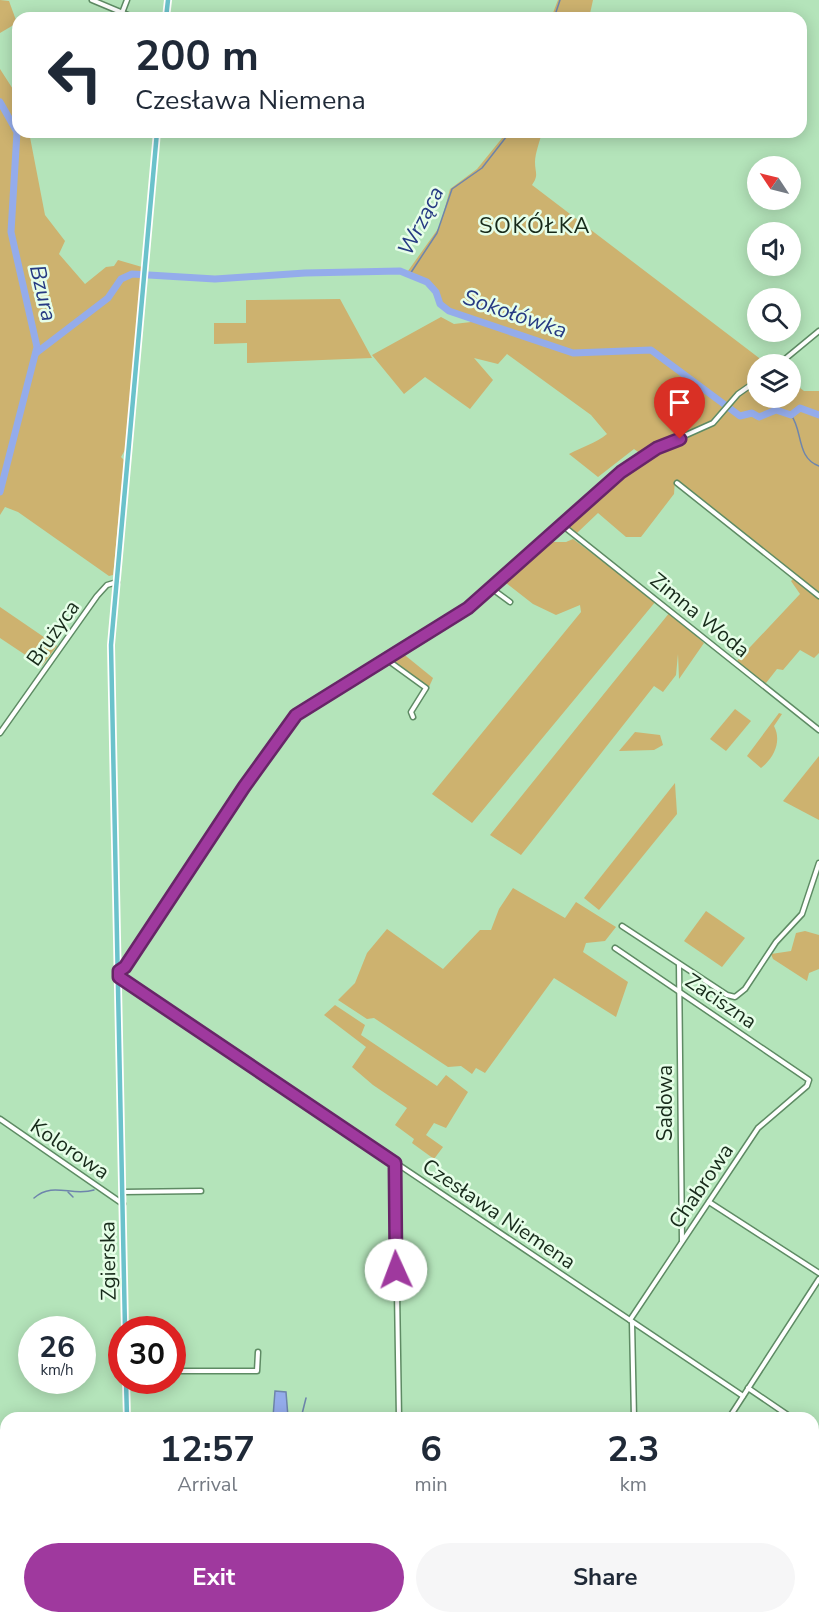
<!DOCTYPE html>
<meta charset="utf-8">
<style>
:root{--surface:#fff;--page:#f6f6f7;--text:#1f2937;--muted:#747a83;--accent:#9f399e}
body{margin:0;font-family:"Nunito Sans",sans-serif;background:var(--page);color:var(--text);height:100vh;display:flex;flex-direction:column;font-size:22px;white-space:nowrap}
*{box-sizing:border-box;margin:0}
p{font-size:20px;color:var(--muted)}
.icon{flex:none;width:33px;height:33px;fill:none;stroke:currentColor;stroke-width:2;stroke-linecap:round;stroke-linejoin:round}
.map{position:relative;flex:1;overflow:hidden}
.drawer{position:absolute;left:0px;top:1412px;width:819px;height:212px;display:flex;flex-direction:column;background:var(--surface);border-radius:18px 18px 0 0;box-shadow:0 3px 15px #0003}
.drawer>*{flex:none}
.top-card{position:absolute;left:12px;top:12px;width:795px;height:126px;border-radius:18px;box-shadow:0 3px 15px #0003;background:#fff;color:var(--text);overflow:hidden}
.needle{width:39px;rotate:305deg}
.buttons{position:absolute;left:747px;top:156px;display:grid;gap:12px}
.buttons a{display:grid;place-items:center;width:54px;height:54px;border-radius:50%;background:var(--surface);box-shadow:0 3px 15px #0003;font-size:30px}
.speed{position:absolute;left:18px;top:1316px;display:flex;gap:12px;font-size:30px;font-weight:700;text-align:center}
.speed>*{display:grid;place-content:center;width:78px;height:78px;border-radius:50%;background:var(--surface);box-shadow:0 3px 15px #0003;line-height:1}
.speed small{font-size:15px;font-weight:400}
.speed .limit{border:9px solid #d22;background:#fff;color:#111}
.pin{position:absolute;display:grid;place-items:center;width:51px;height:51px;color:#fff;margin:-62px -26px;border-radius:50% 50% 50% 0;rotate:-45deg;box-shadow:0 0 6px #0007}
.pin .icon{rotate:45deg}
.me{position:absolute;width:66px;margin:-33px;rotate:358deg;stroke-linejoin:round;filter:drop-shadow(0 0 4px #0008)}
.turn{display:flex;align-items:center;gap:21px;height:126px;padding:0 24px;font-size:27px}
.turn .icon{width:78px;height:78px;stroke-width:2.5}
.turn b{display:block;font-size:42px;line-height:51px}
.eta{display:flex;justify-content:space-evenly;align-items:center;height:102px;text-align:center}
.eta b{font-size:36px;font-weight:700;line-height:42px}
.button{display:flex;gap:12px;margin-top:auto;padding:12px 24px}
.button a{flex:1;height:69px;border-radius:36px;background:var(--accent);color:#fff;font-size:24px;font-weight:700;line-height:69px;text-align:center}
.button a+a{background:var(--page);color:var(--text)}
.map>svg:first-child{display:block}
</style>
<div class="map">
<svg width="819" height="1622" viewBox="0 0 819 1622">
<rect width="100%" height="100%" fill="#b4e4ba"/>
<g fill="#cdb26f">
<polygon points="0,0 9,1 17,23 0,33"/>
<polygon points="558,0 593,0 589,18 551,18"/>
<polygon points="0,69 18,97 18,132 29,132 45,215 65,241 59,254 85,284 106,267 114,266 118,260 142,267 125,450 121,457 124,460 123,473 114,566 113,575 109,576 18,512 5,507 0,515"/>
<path d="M507,132H542C540,141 535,153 535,162C535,173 539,175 532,185L767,364H758V398H790L791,381L804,391H819V594L675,480L674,494L641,537H626L598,513L577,533L565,525L645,457L634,449L598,477L569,454C582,447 596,443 607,434L591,415L507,354L498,364L474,358L493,380L470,409L425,377L404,394L372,355L441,317L454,324L471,322L437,302L430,287L409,276L408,271L440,226L450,189L477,169Z"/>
<polygon points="340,299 372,358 247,363 247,343 214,344 214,323 246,323 246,300"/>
<polygon points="573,539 656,601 472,823 432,794 581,612 580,605 556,615 533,604 506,583 506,579 545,542 566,542"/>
<polygon points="794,578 819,599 819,653 814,658 800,650 783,670 777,669 766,683 762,682 736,662 800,594 791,581"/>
<polygon points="0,607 57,646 42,666 0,638"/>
<polygon points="670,612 704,643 679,679 678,654 676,675 663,692 654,686 521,855 490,835"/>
<polygon points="401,652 433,678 429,687 390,659"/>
<polygon points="735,709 751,721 726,751 710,739"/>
<path d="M779,713L782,714L774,726C782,741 774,758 761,768L747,756Z"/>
<polygon points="635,732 660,735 663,745 654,750 619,751"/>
<polygon points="819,756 819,820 783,801"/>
<polygon points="675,783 677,814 599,910 584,898"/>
<polygon points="513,888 565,918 576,902 616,927 605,941 586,943 583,952 628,982 616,1017 554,978 485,1073 476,1068 472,1074 461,1066 448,1067 374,1018 367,1019 338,1000 355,983 367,953 387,929 443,969 480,930 491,930 499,909"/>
<polygon points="706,911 745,938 722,967 684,941"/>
<polygon points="805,931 819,935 819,969 809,973 807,981 773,959 771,954 791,951 796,933"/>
<polygon points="335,1005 365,1025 361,1035 437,1086 446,1075 468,1092 446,1128 434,1123 426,1135 443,1147 434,1159 412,1143 414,1139 395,1125 407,1108 373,1085 352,1067 366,1047 324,1015"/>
</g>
<polygon fill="#94aceb" stroke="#6e85ac" stroke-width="1.5" points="275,1391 286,1392 288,1417 273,1417"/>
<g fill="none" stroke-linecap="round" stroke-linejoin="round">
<g stroke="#6e85ac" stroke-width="1.5">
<polyline points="554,18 560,0"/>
<polyline points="410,274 437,233 452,189 482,168 510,132"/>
<path d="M791,415C803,430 796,458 819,466"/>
<polyline points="68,1192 73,1197"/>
<path d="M34,1198C53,1181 72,1197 94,1190"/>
<polyline points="301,1418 306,1398"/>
<polyline points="813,1561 819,1552"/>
<polyline points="277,1617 281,1622"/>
<polyline points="258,1622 264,1617"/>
<polyline points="344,1622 353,1617"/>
<polyline points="735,1622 741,1617"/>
</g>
<g stroke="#94aceb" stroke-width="7">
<polyline points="0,102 17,132 11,232 37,347 0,492"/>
<polyline points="36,353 108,298 121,279 132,274 215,279 305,273 400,271 427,282 436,292 440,304 449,311 573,353 651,350 740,416 752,413 759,417 776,410 791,415 800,408 819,415"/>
</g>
<defs>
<g id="minor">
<polyline points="92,0 135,18"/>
<polyline points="122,13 127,0"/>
<polyline points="779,364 819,331"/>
<polyline points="677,483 819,596"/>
<polyline points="562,525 819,730"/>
<polyline points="491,588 510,602"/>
<polyline points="386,659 426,688 411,712 413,717"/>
<polyline points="0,733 97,596 107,585 117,582"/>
<polyline points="622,926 727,995 735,997 745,989 776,942 802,914 819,863"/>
<polyline points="615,948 809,1080 807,1086 758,1128 630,1320"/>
<polyline points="679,964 682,1241"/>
<polyline points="119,971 125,967 244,787 296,715 469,608 621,472 657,448 713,423 738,394 758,380"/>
<polyline points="119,977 743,1396"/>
<polyline points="0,1119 123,1204"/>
<polyline points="395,1163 399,1418"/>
<polyline points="123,1192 201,1191"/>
<polyline points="709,1202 819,1273"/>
<polyline points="632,1322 634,1418"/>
<polyline points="172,1371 257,1371 258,1352"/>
<polyline points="748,1388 792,1418"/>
<polyline points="729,1418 819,1279"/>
<polyline points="813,1432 819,1436"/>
<polyline points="0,1484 6,1487"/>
<polyline points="813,1506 815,1503"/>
<polyline points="138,1617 142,1622"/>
<polyline points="203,1617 207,1622"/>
<polyline points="311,1617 314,1622"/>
<polyline points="455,1617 459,1622"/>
<polyline points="558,1617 558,1622"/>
<polyline points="659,1617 660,1622"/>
<polyline points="809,1617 813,1622"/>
<polyline points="537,1622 544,1619 548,1622"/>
<polyline points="600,1622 603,1617"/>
</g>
<g id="major">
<polyline points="166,18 168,0"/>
<polyline points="125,1329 111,645 157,132"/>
<polyline points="126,1380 127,1418"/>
<polyline points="83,1622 87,1617"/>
</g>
</defs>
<use href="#minor" stroke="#5e8b64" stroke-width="7"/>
<use href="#major" stroke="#fff" stroke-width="8"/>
<use href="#minor" stroke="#fff" stroke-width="4"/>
<use href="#major" stroke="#6bc2cb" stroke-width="4.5"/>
</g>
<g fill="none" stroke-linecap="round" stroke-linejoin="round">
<defs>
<polyline id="route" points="396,1270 395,1163 119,977 119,971 125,967 244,787 296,715 468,608 621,472 657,448 680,439"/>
</defs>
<use href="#route" stroke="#672567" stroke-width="15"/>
<use href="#route" stroke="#9f399e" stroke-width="10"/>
</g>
<g text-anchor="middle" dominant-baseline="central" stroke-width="5" stroke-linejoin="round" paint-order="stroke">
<g font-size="21" fill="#172a1a" stroke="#e6fee8">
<text transform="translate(700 615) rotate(39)">Zimna Woda</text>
<text transform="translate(53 633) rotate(-55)">Brużyca</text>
<text transform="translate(721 1001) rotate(34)">Zaciszna</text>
<text transform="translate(665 1103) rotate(-90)">Sadowa</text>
<text transform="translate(70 1149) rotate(34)">Kolorowa</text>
<text transform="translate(701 1186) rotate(-56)">Chabrowa</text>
<text transform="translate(499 1214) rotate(34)">Czesława Niemena</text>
<text transform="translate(108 1261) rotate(-91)">Zgierska</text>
</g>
<g font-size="22" font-style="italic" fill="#263a83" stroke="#e6fee8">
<text transform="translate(421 221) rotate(-63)">Wrząca</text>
<text transform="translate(43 293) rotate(77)">Bzura</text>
<text transform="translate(515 314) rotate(19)">Sokołówka</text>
</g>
<g font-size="22" letter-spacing="1.5" fill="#172a1a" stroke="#e6fee8">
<text x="535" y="226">SOKÓŁKA</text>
</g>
</g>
</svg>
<div class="buttons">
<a><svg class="needle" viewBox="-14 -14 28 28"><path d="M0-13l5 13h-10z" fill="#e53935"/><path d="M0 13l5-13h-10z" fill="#747a83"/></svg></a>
<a><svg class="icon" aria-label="sound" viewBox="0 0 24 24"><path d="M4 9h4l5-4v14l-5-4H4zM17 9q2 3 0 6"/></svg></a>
<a><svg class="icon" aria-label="search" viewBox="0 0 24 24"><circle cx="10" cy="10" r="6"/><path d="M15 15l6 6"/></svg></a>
<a><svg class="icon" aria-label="layers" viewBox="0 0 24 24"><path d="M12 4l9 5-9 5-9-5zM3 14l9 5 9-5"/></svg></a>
</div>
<div class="speed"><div>26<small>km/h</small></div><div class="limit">30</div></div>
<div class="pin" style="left:680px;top:439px;background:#d93025"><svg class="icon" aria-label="arrive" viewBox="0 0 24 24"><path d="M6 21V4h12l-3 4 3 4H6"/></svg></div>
<svg class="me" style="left:396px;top:1270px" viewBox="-20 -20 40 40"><circle r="19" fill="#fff"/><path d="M0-13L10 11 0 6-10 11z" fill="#9f399e"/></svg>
<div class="top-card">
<div class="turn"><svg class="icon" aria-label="left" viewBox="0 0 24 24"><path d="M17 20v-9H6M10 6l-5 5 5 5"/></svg><div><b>200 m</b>Czesława Niemena</div></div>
</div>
<section class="drawer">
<div class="eta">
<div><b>12:57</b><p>Arrival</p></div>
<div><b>6</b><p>min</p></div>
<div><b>2.3</b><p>km</p></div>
</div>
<div class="button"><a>Exit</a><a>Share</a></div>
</section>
</div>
